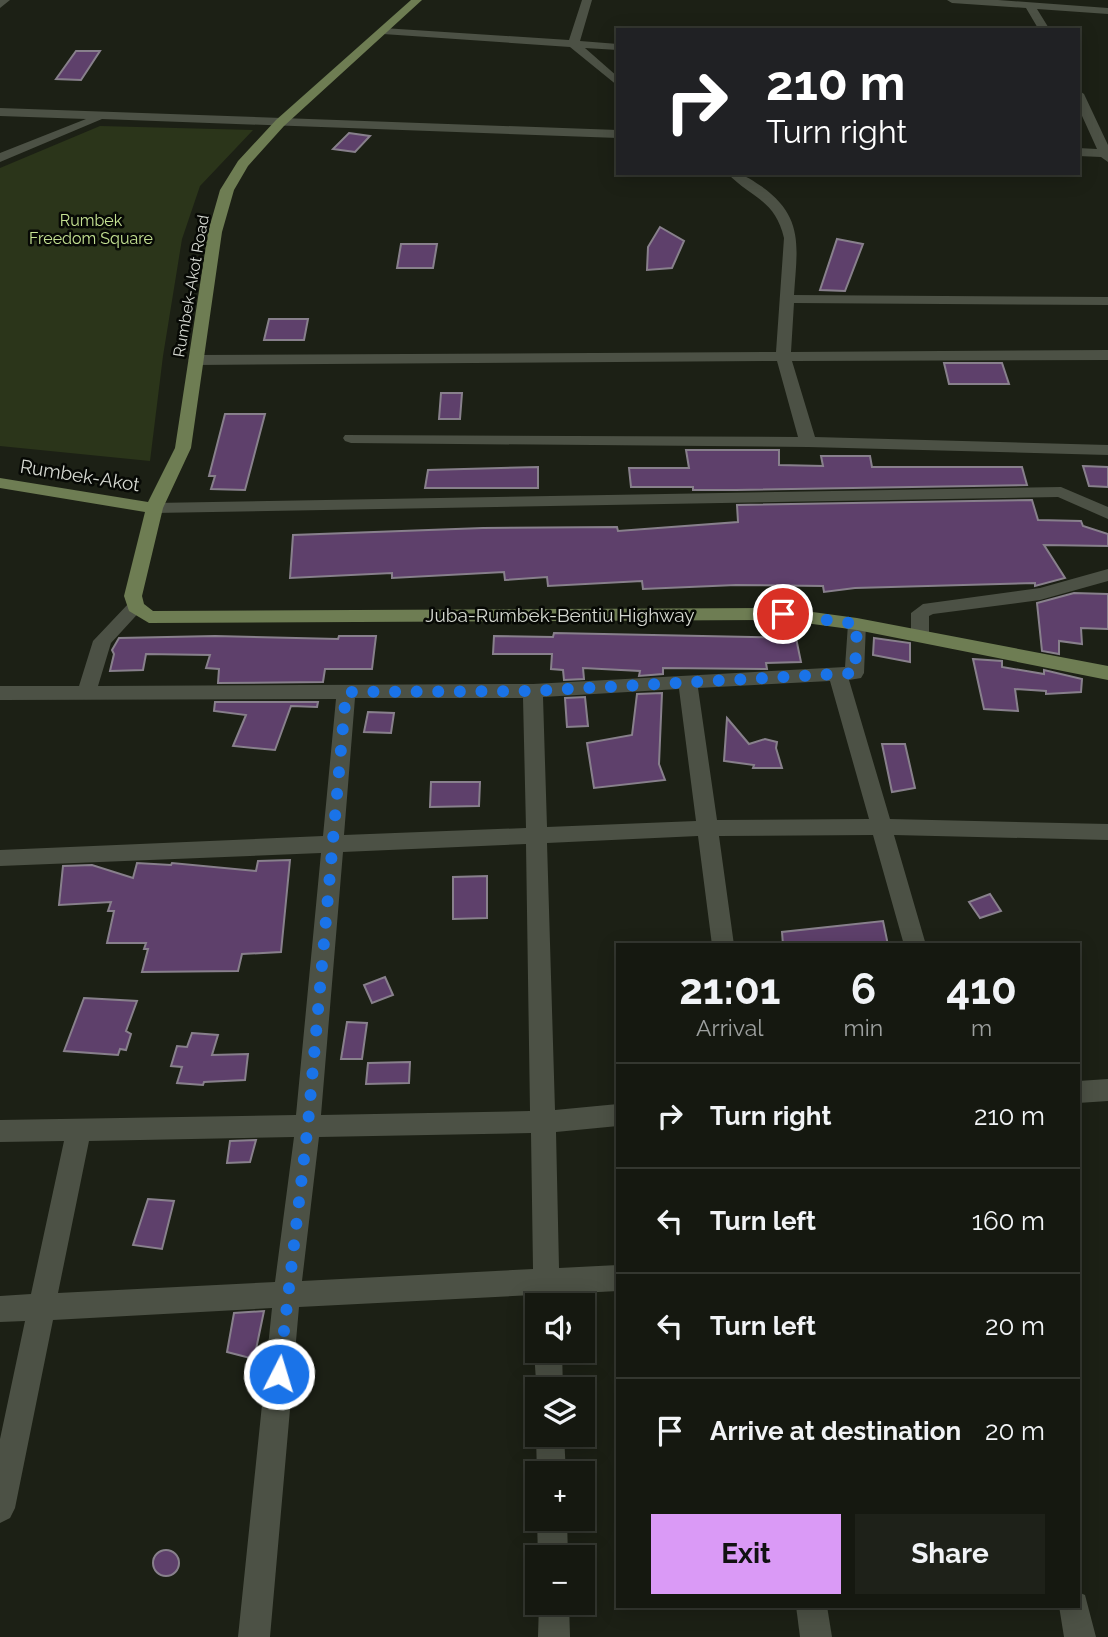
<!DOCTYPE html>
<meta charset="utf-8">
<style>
:root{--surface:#151810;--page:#1e2119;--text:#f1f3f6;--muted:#9da09f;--line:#343730;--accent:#da9af6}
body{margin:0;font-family:Raleway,sans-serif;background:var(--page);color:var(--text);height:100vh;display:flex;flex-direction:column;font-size:26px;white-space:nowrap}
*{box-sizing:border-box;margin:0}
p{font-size:23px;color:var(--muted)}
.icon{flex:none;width:38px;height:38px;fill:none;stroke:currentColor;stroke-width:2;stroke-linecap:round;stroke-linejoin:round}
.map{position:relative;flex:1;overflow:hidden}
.drawer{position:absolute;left:616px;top:943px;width:464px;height:665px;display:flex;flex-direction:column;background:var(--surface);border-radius:0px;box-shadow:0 4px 18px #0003,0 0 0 2px var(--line)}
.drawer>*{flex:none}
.top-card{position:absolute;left:616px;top:28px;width:464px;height:147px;border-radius:0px;box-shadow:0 4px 18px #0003,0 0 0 2px var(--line);background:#202124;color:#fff;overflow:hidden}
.tools{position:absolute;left:525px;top:1293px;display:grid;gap:14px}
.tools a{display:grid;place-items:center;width:70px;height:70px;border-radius:0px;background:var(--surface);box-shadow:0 4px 18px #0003,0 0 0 2px var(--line);font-size:35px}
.pin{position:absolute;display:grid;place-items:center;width:60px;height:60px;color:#fff;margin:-30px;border:4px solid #fff;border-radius:50%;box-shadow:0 2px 7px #0007}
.me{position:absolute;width:77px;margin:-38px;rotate:5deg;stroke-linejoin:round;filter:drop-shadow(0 0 5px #0008)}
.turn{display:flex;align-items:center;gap:24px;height:147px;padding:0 35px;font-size:32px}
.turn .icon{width:91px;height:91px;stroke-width:2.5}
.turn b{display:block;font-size:49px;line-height:60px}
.eta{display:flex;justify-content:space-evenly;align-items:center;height:119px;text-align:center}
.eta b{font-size:42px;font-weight:700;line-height:49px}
.primary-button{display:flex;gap:14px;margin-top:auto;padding:14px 35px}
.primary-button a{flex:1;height:80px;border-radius:0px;background:var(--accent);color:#111;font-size:28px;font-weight:700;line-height:80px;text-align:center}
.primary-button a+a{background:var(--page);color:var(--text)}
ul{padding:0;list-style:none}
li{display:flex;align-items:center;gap:21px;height:105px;padding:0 35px;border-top:2px solid var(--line)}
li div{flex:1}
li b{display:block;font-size:26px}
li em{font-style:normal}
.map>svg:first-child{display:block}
</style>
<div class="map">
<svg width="1108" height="1637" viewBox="0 0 1108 1637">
<rect width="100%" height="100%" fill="#1c2015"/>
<polygon fill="#2b351a" points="100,126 253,130 200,186 182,239 163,356 150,461 0,446 0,168"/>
<g fill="#5e406b" stroke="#88808c" stroke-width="2">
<polygon points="76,51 100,51 81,80 56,79"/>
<polygon points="349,133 370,136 355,152 333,149"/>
<polygon points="660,227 684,241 672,268 647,270 648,247"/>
<polygon points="837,239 863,244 845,291 820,290"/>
<polygon points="401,244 437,244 433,268 397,268"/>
<polygon points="269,319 308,319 304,340 264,340"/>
<polygon points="944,363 1002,363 1009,384 949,384"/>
<polygon points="441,393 462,393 460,419 439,419"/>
<polygon points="225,414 265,414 245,490 211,489 215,476 209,476"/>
<polygon points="686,450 779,450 779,465 823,466 821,456 870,456 872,467 1022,467 1027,485 736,490 693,490 693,487 631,487 629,468 689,468"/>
<polygon points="1083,466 1108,467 1108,487 1089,486"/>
<polygon points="538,467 538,488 425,488 428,470"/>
<polygon points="1032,500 1038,520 1081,521 1083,526 1108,534 1108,546 1044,545 1065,578 1035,586 1035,583 855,588 824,592 823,586 736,585 643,589 642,581 548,586 547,577 505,580 504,572 392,578 392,573 290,578 293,535 483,528 617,527 618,531 738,522 737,505"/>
<polygon points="1074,593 1108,594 1108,629 1081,628 1082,644 1059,641 1059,654 1042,651 1037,603"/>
<polygon points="554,633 796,638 801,662 766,663 767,669 764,669 663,668 663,674 639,676 640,671 583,668 584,679 564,680 563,670 551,669 552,654 493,654 494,636 553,637"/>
<polygon points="215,636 338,639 339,636 376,636 372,669 325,669 323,682 218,683 219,669 206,668 210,655 146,654 143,670 110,671 114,654 112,650 119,638"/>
<polygon points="874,638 910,643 910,662 873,655"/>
<polygon points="973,659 1002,661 1002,667 1044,674 1044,670 1082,679 1081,692 1046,694 1046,691 1015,689 1018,711 984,709"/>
<polygon points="662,693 659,764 665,780 594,788 587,743 632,735 637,694"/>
<polygon points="585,697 588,726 567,727 565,698"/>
<polygon points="215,702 318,702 317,707 291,706 275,750 233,746 246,715 214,711"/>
<polygon points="368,712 394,713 391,733 364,732"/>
<polygon points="727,718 749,744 765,739 777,742 776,748 782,768 753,768 754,765 724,761"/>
<polygon points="882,744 905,744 915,788 892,792"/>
<polygon points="431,782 480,782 479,806 430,807"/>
<polygon points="290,860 281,952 242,954 238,971 142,972 148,949 144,949 146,943 107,943 114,911 108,911 111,902 59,905 63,866 92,865 133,878 137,863 171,865 172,863 256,871 258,861"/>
<polygon points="487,876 487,918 453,919 453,877"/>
<polygon points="990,894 1001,911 980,918 969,902"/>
<polygon points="883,921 888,945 783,945 782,932"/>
<polygon points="385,977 393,995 372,1003 364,985"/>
<polygon points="84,998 137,1001 126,1031 131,1034 126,1050 120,1049 118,1055 64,1051"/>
<polygon points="347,1022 367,1023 362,1059 341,1059"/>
<polygon points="192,1033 218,1035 212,1055 248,1054 245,1080 204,1082 203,1085 177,1083 182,1067 171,1066 177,1046 187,1047"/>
<polygon points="410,1062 409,1083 366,1084 368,1063"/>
<polygon points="256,1140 250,1162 227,1163 230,1141"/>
<polygon points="148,1199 174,1201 162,1249 133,1245"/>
<polygon points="264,1311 254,1359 227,1352 234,1313"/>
<circle cx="166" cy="1563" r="13"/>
</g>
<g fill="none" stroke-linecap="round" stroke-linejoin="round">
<g fill="#4c5145" fill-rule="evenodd">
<polygon points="0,0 10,0 0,8"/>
<polygon points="582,0 592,0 580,41 618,44 618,50 585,48 618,77 618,86 570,47 383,34 377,31 383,28 569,40"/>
<polygon points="947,0 998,0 1108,8 1108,14 1037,9 1050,30 1039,30 1026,8 952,3"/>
<polygon points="1078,90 1084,94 1108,145 1108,162 1101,157 1078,156 1078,148 1097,149 1078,107"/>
<polygon points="0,108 618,130 618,138 102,119 0,162 0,153 86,119 0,116"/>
<path d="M727,173C742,173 749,178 761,186C805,217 797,248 794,295L1108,297V305L794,303L791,352L1108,350V360L792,361L815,437L1108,445V455L808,447L351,443L345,441L343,438L345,435L798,437L777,361L196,365L188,360L196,355L776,352L784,238C775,199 751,198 727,173Z"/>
<polygon points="1061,487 1108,507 1108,519 1058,497 154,513 145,508 154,503"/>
<polygon points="1108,569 1108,581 1040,600 933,614 929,616 929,636 927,640 913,640 911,636 911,613 923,604 1040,588"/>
<path d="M135,601L144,607L111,643L98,686L533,684L845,667L848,624L850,620H864L866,624L864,673L861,678L849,680L890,819L1108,824V840L894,835L926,945H904L873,835L719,836L734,945H712L698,836L547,843L555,1110L618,1104V1126L556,1132L559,1268L618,1265V1291L560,1294L561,1306H537V1315L533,1295L299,1307L270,1637H238L272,1308L53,1320L15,1508L10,1518L0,1523V1439L25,1321L0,1322V1296L31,1294L64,1141L0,1142V1120L296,1115L321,853L0,866V850L323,836L336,699L0,700V686H79L93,641L129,603ZM830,681L869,819L717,820L698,688ZM679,689L696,821L547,827L543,697ZM355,698H523L526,828L344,835ZM526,844L530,1111L321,1115L343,852ZM531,1133L533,1269L302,1281L319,1137ZM294,1137L275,1282L58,1293L89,1141Z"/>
<polygon points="1108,1079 1108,1101 1078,1103 1078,1081"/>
<polygon points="537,1344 537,1351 562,1351 563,1390 537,1390 537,1396 534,1351"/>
<polygon points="537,1431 537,1435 564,1435 566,1474 537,1474 537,1476 536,1435"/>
<polygon points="537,1519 567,1519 568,1558 538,1558"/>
<polygon points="1078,1592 1085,1595 1096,1637 1064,1637 1059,1606 1078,1606"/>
<polygon points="539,1603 569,1603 570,1637 538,1637"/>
<polygon points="796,1606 827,1606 832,1637 800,1637"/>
</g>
<polygon fill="#6e7d53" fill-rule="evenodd" points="411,0 422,0 284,126 248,166 234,190 222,232 191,448 163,508 142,596 144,604 153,611 783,608 857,618 1108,666 1108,680 857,630 783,620 149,623 129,611 124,596 145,512 0,488 0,478 148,502 175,448 208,232 220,190 238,161 276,120"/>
</g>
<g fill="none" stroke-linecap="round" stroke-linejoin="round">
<polyline stroke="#1a73e8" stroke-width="12" stroke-dasharray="0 21.6" points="279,1374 308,1124 346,692 533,691 855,673 857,624 783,614"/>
</g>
<g text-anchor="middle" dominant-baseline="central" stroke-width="5" stroke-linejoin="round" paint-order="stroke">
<g font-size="16" fill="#c5e293" stroke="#070905">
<text x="91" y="220">Rumbek<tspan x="91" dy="18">Freedom Square</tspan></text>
</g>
<g font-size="16" fill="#d5d8d1" stroke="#070905">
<text transform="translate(191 286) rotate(-80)">Rumbek-Akot Road</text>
</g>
<g font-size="19" fill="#d5d8d1" stroke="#070905">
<text transform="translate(80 475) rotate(9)">Rumbek-Akot</text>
<text x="560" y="615">Juba-Rumbek-Bentiu Highway</text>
</g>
</g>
</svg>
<div class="tools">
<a><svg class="icon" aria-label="sound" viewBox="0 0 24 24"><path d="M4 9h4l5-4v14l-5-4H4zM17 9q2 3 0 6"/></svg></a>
<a><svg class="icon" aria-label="layers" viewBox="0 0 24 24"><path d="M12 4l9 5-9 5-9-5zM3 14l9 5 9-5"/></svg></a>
<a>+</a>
<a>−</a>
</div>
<div class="pin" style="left:783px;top:614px;background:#d93025"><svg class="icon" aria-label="arrive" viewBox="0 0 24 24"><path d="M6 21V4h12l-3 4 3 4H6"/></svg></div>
<svg class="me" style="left:279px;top:1374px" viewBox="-20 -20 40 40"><circle r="17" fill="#1a73e8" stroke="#fff" stroke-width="3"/><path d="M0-11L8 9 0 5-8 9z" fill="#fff"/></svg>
<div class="top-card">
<div class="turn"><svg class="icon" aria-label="right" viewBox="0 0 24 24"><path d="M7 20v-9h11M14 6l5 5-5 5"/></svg><div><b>210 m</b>Turn right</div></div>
</div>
<section class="drawer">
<div class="eta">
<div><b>21:01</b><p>Arrival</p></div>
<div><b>6</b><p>min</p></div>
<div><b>410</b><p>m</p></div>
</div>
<ul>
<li><svg class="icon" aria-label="right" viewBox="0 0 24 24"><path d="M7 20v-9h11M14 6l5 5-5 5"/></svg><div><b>Turn right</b></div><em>210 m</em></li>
<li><svg class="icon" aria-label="left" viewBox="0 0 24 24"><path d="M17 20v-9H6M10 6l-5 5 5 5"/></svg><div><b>Turn left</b></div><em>160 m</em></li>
<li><svg class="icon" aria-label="left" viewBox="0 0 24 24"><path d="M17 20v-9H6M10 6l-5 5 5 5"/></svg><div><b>Turn left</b></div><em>20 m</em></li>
<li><svg class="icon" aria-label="arrive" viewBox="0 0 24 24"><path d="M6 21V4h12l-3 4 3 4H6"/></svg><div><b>Arrive at destination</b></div><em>20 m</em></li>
</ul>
<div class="primary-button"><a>Exit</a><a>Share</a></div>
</section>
</div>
